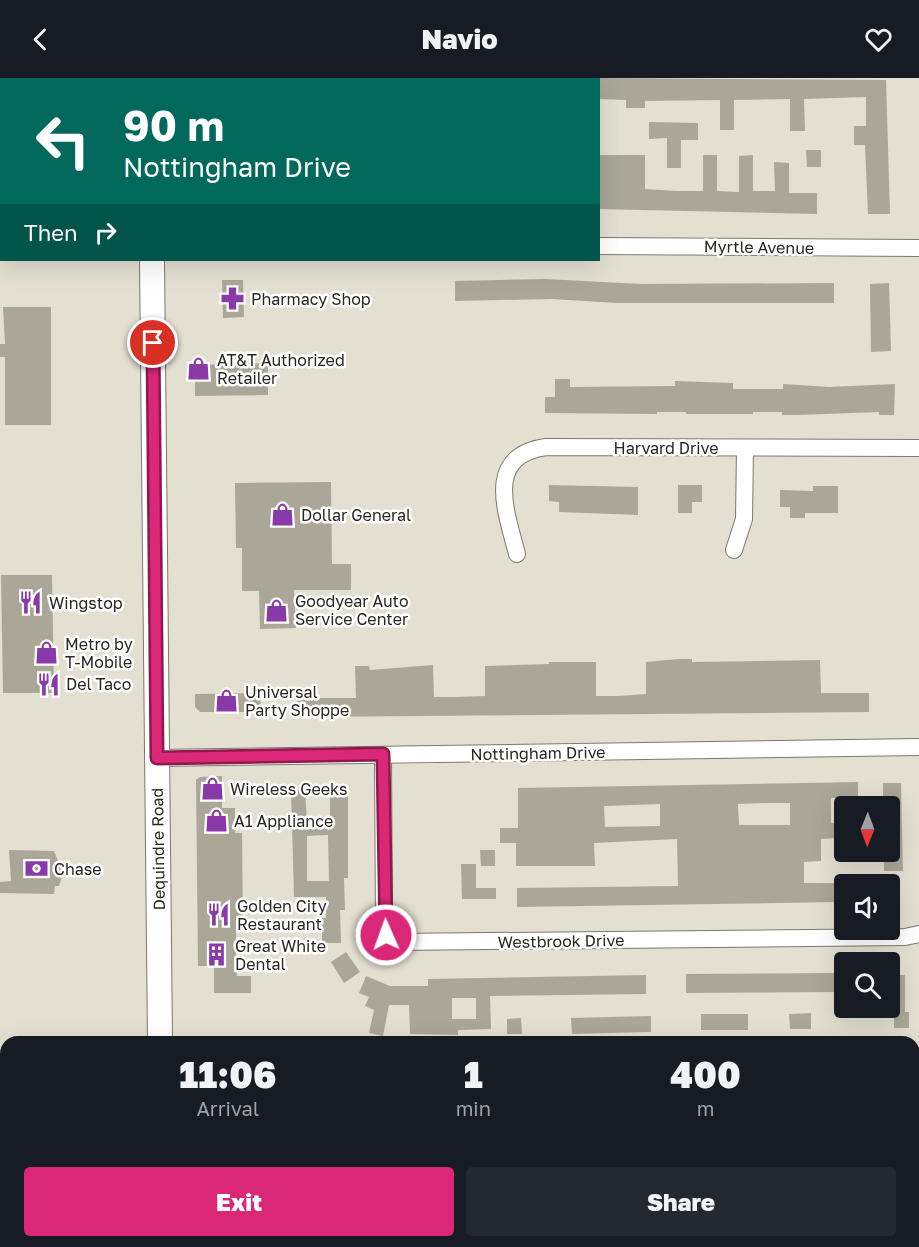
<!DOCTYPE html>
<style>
:root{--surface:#171b24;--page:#242831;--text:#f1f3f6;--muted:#9ea1a6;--accent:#db2777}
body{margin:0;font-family:"Golos Text",sans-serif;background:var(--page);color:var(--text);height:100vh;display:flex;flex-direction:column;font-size:22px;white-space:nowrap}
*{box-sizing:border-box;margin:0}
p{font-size:20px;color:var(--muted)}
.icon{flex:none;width:33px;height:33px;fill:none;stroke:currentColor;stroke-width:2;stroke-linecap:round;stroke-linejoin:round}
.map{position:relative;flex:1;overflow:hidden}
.panel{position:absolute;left:0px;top:958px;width:920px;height:212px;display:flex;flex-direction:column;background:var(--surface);border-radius:18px 18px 0 0;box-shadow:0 6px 24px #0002}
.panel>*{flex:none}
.guide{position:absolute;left:0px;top:0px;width:600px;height:183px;box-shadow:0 6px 24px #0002;background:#00695c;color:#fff;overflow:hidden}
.needle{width:39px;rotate:181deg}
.buttons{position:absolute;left:834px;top:718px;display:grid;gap:12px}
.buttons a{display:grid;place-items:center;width:66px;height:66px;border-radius:6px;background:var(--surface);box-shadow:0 6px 24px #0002;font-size:30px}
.pin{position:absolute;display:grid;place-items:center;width:51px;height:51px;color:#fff;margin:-26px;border:3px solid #fff;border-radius:50%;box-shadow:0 2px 6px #0007}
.me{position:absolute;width:66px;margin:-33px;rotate:358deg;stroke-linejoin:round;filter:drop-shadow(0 0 4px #0008)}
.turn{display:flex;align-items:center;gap:21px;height:126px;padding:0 24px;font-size:27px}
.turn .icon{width:78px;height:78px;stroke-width:2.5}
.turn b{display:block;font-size:42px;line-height:51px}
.then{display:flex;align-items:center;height:57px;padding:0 24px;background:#0003;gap:12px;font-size:22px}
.eta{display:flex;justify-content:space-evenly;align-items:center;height:102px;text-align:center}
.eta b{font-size:36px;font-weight:800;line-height:42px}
.cta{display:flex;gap:12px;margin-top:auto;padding:12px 24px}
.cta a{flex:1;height:69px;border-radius:6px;background:var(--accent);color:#fff;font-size:24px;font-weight:800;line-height:69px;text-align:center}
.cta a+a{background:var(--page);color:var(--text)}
header{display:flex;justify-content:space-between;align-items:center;height:78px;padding:0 24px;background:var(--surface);font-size:27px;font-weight:800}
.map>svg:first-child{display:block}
</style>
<header><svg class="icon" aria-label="back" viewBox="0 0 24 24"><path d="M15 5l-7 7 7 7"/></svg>Navio<svg class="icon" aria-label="heart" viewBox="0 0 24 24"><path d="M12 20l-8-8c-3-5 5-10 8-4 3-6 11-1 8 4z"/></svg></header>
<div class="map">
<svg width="919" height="1169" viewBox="0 0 919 1169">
<rect width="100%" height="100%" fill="#e3dfd1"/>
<g fill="#aaa799" fill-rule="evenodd">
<polygon points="598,0 886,2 890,136 868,136 865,67 854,67 854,48 866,48 866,19 804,21 805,53 790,53 790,21 734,22 734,52 720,52 720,22 645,23 645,30 626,30 626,22 598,21"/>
<polygon points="649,44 698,45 698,62 681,62 681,90 667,90 667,60 649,61"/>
<polygon points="806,72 821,72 821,89 807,89"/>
<polygon points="598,77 645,77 645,111 677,113 703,113 703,77 717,77 717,113 739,114 739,78 753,77 753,113 775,113 774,84 789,85 789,115 817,115 817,136 598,131"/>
<polygon points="545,201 642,206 834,205 834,225 617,225 552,221 455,223 455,203"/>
<polygon points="222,202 243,202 244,239 223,240"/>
<polygon points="889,205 891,273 871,274 870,206"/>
<polygon points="3,229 51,229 51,347 5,347 5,279 0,279 0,266 5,266"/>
<polygon points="268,285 268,317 195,318 195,287"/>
<polygon points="555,301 570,301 570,309 675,308 675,303 733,305 733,311 783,311 783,306 829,309 895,306 894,337 879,337 879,334 798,337 782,337 782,334 753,334 753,336 686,336 686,334 657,334 657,336 545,335 545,319 555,319"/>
<polygon points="331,404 332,486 351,486 351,512 294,512 296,550 260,551 259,513 242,513 242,470 236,470 235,405"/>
<polygon points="549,407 638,409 638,437 559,434 559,424 549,423"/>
<polygon points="678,407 702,407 702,424 692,424 692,435 678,435"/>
<polygon points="813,408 838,408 838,435 805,435 805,440 790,440 790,429 780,429 780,412 813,413"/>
<polygon points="1,497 52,497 54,615 3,615"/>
<polygon points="678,581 692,581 692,584 820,582 821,615 869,615 869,634 297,639 297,620 356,620 355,588 369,588 370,592 433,587 434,619 457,619 485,618 485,588 549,586 549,584 596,584 596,618 618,618 646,616 646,584"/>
<polygon points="260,615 261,634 200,634 195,629 195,616"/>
<polygon points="222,698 222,730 235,730 235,755 242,755 243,848 236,848 236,886 237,898 251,898 251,915 214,915 214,888 198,888 196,702 200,699"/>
<path d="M858,704V720H831V745H838V760L821,761V783L804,784V805H837V824L517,829V810L678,808L677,761L594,765L595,788H516V765H500V750H518V710ZM766,725H790V747H739L738,726ZM660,726V748L605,749L604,728Z"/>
<polygon points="883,705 901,705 903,793 884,793 884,774 890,774 890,729 883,729"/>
<path d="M330,711H348V800H344L345,832H340L341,865H322V840H326V819H294L291,712H305L307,744H330ZM328,757L329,803H307V758Z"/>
<polygon points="9,772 54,773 63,795 59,808 55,808 54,816 0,815 0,804 11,803"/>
<polygon points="480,772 495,772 495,788 481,788"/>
<polygon points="461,786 476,786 476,810 496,810 496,821 462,821"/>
<polygon points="346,874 360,894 344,905 331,884"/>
<polygon points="838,895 838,914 686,915 686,896"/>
<path d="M646,897V916L490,918L491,951L458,952V957L410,956L409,927H389L383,958L369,955L374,932L365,928L369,919L359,915L366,898L390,908H428V901ZM452,920H476V941H452Z"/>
<polygon points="890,897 905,897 905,934 909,934 909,950 894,950 894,916 890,916"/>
<polygon points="811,935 811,951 790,951 789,936"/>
<rect x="701" y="936" width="47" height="16"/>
<polygon points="651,938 651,954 572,956 571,940"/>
<polygon points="521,940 522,956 507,956 507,941"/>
</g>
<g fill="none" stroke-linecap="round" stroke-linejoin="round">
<defs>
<g id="street">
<polyline points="414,2 414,0"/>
<polyline points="598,168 919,170"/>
<polyline points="734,472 744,441 745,370"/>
<path d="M517,476C506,433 484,378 546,369L919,370"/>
<polyline points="383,677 384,850 385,857 395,864 905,859 919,856"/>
<polyline points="157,680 919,669"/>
<polyline points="506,1164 506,1169"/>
</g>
<g id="secondary">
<polyline points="150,0 150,2"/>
<polyline points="152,182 160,964"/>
<polyline points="914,1115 919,1115"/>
<polyline points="0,1129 6,1129"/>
<polyline points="163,1164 163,1169"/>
</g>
</defs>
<use href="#street" stroke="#7c796c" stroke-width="18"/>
<use href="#secondary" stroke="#7c796c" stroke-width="26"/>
<use href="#street" stroke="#fff" stroke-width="16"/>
<use href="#secondary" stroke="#fff" stroke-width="24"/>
</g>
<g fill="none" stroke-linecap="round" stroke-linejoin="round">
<defs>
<polyline id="route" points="153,265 157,680 383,676 386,857"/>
</defs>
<use href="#route" stroke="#8e194d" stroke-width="15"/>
<use href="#route" stroke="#db2777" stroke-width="10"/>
</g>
<defs>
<symbol id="pharmacy-bare" viewBox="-9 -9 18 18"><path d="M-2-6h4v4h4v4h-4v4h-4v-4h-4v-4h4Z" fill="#8a39a8" stroke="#fff" stroke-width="2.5" paint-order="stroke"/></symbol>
<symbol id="shop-bare" viewBox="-9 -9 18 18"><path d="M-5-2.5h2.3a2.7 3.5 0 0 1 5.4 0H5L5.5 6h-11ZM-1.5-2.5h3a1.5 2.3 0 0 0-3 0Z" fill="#8a39a8" stroke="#fff" stroke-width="2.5" paint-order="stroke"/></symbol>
<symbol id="restaurant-bare" viewBox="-9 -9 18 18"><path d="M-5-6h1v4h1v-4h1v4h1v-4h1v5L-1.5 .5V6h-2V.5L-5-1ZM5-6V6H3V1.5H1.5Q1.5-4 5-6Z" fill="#8a39a8" stroke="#fff" stroke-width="2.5" paint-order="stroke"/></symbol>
<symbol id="bank-bare" viewBox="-9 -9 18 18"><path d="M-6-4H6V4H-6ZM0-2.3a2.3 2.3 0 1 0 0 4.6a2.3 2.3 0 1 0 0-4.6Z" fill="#8a39a8" stroke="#fff" stroke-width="2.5" paint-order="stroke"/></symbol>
<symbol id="building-bare" viewBox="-9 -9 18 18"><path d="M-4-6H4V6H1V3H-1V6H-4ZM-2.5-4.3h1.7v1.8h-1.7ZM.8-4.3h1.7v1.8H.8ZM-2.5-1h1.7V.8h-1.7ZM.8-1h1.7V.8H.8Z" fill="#8a39a8" stroke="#fff" stroke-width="2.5" paint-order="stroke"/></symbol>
</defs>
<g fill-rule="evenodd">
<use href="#pharmacy-bare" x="216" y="204" width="33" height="33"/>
<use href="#shop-bare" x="182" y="274" width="33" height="33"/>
<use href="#shop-bare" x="266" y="420" width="33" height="33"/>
<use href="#restaurant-bare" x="14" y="508" width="33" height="33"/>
<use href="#shop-bare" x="260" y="516" width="33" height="33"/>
<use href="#shop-bare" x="30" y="558" width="33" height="33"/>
<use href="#restaurant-bare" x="32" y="590" width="33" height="33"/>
<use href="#shop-bare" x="210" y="606" width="33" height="33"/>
<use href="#shop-bare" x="196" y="694" width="33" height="33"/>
<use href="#shop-bare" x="200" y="726" width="33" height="33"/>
<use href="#bank-bare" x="20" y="774" width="33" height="33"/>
<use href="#restaurant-bare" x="202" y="820" width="33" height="33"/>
<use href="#building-bare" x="200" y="860" width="33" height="33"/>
</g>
<g text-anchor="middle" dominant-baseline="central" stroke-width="5" stroke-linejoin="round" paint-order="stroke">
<g font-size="16" fill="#272620" stroke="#fff">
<text transform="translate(759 169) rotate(1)">Myrtle Avenue</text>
<text x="666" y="370">Harvard Drive</text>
<text transform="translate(538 675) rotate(-1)">Nottingham Drive</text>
<text transform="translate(158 771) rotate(-91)">Dequindre Road</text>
<text transform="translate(561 863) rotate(-1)">Westbrook Drive</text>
</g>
<g font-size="16" fill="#272620" stroke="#fff" text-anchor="start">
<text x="251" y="221">Pharmacy Shop</text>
<text x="217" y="282">AT&amp;T Authorized<tspan x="217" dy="18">Retailer</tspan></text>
<text x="301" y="437">Dollar General</text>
<text x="295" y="523">Goodyear Auto<tspan x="295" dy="18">Service Center</tspan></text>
<text x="49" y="525">Wingstop</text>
<text x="65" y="566">Metro by<tspan x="65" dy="18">T-Mobile</tspan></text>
<text x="66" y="606">Del Taco</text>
<text x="245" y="614">Universal<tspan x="245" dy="18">Party Shoppe</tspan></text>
<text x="230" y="711">Wireless Geeks</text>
<text x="234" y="743">A1 Appliance</text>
<text x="54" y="791">Chase</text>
<text x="237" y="828">Golden City<tspan x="237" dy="18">Restaurant</tspan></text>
<text x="235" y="868">Great White<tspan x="235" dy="18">Dental</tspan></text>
</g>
</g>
</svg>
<div class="buttons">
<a><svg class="needle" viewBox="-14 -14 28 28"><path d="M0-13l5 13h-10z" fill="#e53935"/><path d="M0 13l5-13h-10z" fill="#9ea1a6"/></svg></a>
<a><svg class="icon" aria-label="sound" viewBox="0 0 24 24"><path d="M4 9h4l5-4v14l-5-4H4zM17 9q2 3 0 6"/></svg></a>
<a><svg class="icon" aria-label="search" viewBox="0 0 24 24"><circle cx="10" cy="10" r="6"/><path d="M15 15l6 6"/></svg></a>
</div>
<div class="pin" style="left:153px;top:265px;background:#d93025"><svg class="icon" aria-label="arrive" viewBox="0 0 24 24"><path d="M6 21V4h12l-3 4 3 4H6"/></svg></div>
<svg class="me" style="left:386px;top:857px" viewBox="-20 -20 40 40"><circle r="17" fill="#db2777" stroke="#fff" stroke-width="3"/><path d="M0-11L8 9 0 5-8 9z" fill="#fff"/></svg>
<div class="guide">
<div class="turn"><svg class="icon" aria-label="left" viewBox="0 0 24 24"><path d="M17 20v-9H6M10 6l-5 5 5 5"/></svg><div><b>90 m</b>Nottingham Drive</div></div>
<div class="then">Then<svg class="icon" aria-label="right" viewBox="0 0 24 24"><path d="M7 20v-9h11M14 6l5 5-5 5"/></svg></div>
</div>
<section class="panel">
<div class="eta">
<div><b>11:06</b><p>Arrival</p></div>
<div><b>1</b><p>min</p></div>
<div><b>400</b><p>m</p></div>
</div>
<div class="cta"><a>Exit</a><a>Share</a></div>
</section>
</div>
